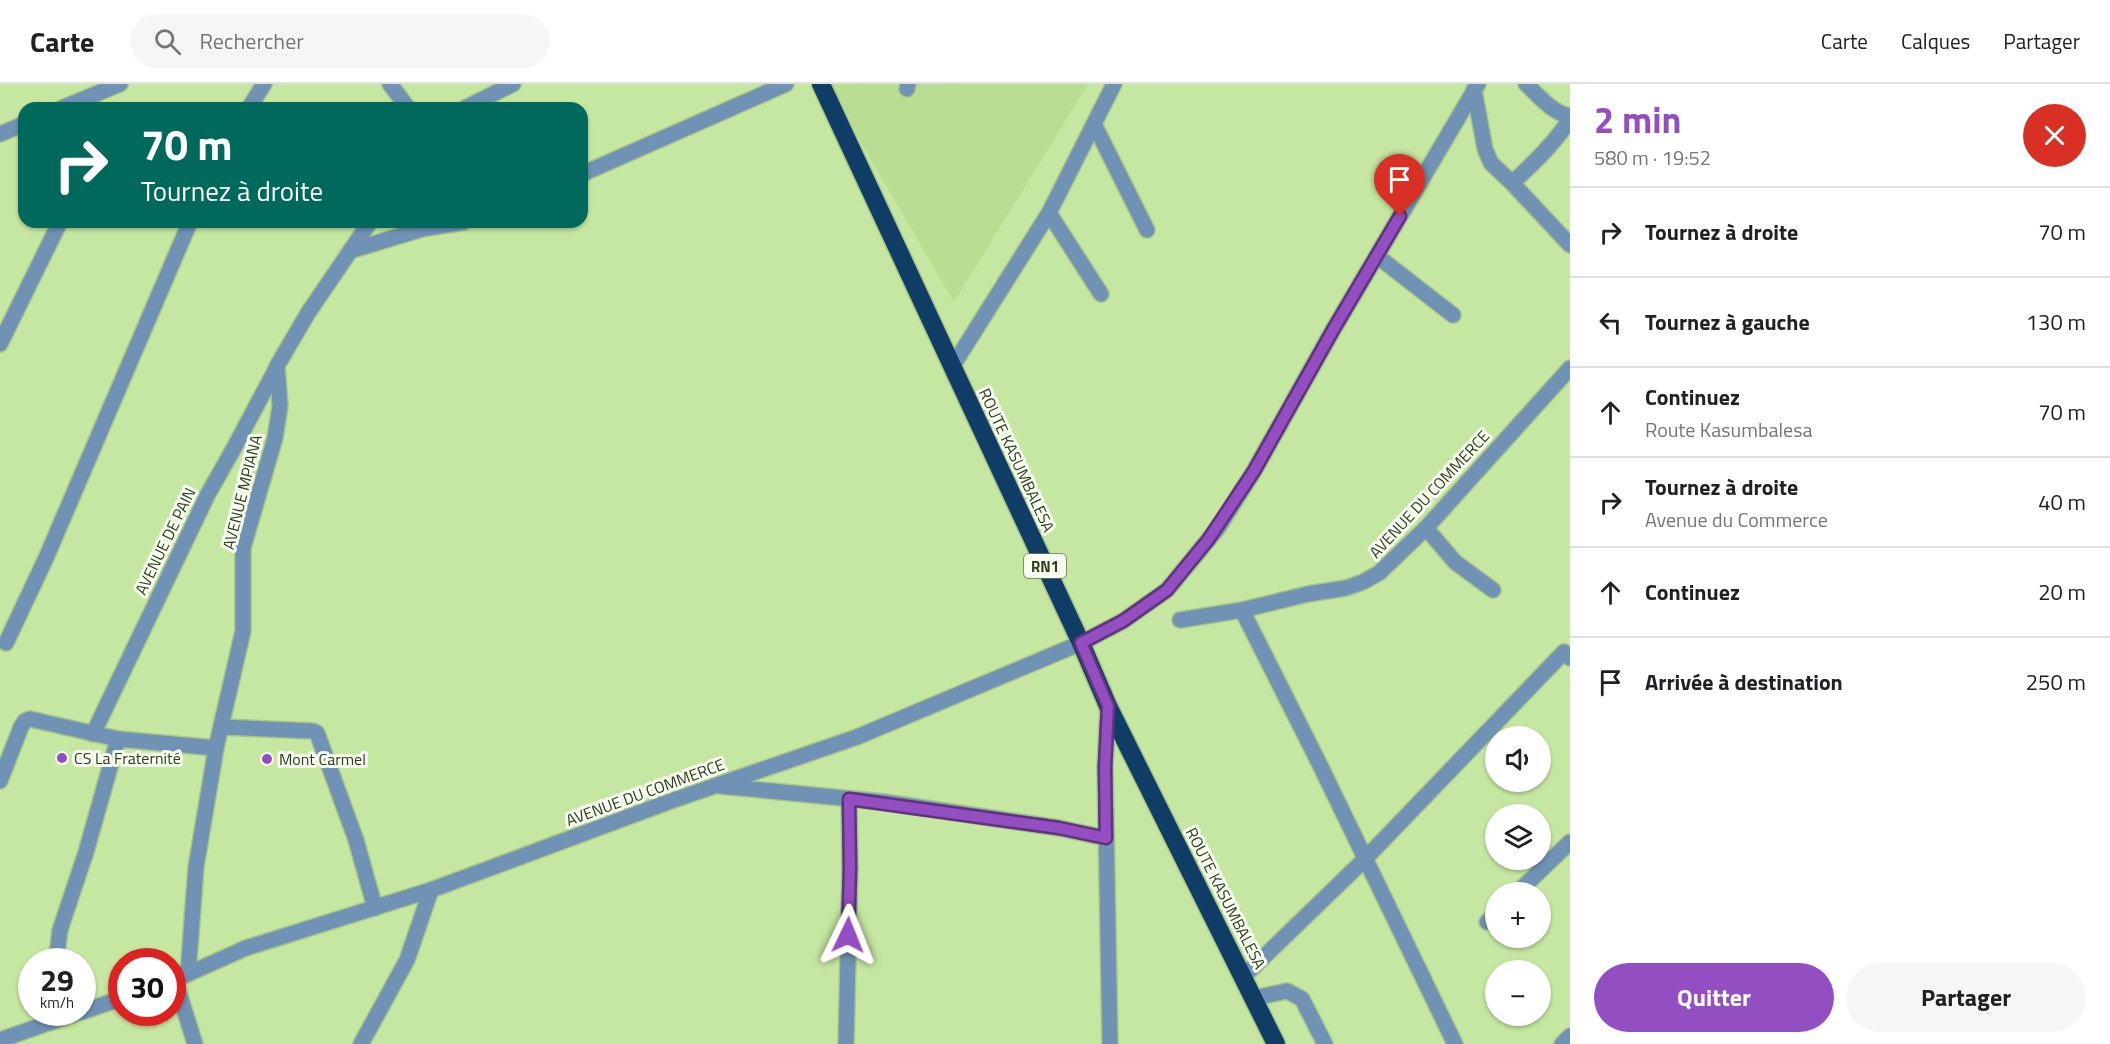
<!DOCTYPE html>
<html lang="fr">
<meta charset="utf-8">
<style>
:root{--surface:#fff;--page:#f6f6f6;--text:#202124;--muted:#757577;--line:#e0e0e0;--accent:#934ec2}
body{margin:0;font-family:"Titillium Web",sans-serif;background:var(--page);color:var(--text);height:100vh;display:flex;flex-direction:column;font-size:22px;white-space:nowrap}
*{box-sizing:border-box;margin:0}
p{font-size:20px;color:var(--muted)}
.icon{flex:none;width:33px;height:33px;fill:none;stroke:currentColor;stroke-width:2;stroke-linecap:round;stroke-linejoin:round}
.map{position:relative;flex:1;overflow:hidden}
.side{display:flex;flex-direction:column;background:var(--surface);width:540px}
.side>*{flex:none}
.hud{position:absolute;left:18px;top:18px;width:570px;height:126px;border-radius:18px;box-shadow:0 2px 4px #0004;background:#00695c;color:#fff;overflow:hidden}
.fabs{position:absolute;left:1485px;top:642px;display:grid;gap:12px}
.fabs a{display:grid;place-items:center;width:66px;height:66px;border-radius:50%;background:var(--surface);box-shadow:0 2px 4px #0004;font-size:30px}
.speed{position:absolute;left:18px;top:864px;display:flex;gap:12px;font-size:30px;font-weight:700;text-align:center}
.speed>*{display:grid;place-content:center;width:78px;height:78px;border-radius:50%;background:var(--surface);box-shadow:0 2px 4px #0004;line-height:1}
.speed small{font-size:15px;font-weight:400}
.speed .limit{border:9px solid #d22;background:#fff;color:#111}
.pin{position:absolute;display:grid;place-items:center;width:51px;height:51px;color:#fff;margin:-62px -26px;border-radius:50% 50% 50% 0;rotate:-45deg;box-shadow:0 0 6px #0007}
.pin .icon{rotate:45deg}
.me{position:absolute;width:66px;margin:-33px;rotate:2deg;stroke-linejoin:round;filter:drop-shadow(0 0 4px #0008)}
.turn{display:flex;align-items:center;gap:21px;height:126px;padding:0 24px;font-size:27px}
.turn .icon{width:78px;height:78px;stroke-width:2.5}
.turn b{display:block;font-size:42px;line-height:51px}
.round{display:grid;place-items:center;flex:none;width:63px;height:63px;border-radius:32px;background:var(--page)}
.summary{display:flex;align-items:center;justify-content:space-between;height:102px;padding:0 24px}
h1{font-size:36px;font-weight:700;line-height:45px;color:var(--accent)}
.cta{display:flex;gap:12px;margin-top:auto;padding:12px 24px}
.cta a{flex:1;height:69px;border-radius:36px;background:var(--accent);color:#fff;font-size:24px;font-weight:700;line-height:69px;text-align:center}
.cta a+a{background:var(--page);color:var(--text)}
ul{padding:0;list-style:none}
li{display:flex;align-items:center;gap:18px;height:90px;padding:0 24px;border-top:2px solid var(--line)}
li div{flex:1}
li b{display:block;font-size:22px}
li em{font-style:normal}
header{display:flex;align-items:center;gap:36px;box-sizing:border-box;height:84px;padding:0 30px;background:var(--surface);border-bottom:2px solid var(--line)}
header strong{font-size:28px}
nav{display:flex;gap:33px;margin-inline-start:auto;font-size:21px}
.search{width:420px;height:54px;background:var(--page);display:flex;align-items:center;gap:15px;box-sizing:border-box;padding:0 21px;border-radius:33px;color:var(--muted);font-size:22px}
main{display:flex;flex:1;min-height:0}
.map>svg:first-child{display:block}
</style>
<header>
<strong>Carte</strong>
<div class="search"><svg class="icon" aria-label="search" viewBox="0 0 24 24"><circle cx="10" cy="10" r="6"/><path d="M15 15l6 6"/></svg>Rechercher</div>
<nav><a>Carte</a><a>Calques</a><a>Partager</a></nav>
</header>
<main>
<div class="map">
<svg width="1570" height="960" viewBox="0 0 1570 960">
<rect width="100%" height="100%" fill="#c6e7a2"/>
<polygon fill="#b9dd91" points="827,0 1088,0 954,218"/>
<g fill="none" stroke-linecap="round" stroke-linejoin="round">
<defs>
<g id="minor">
<polyline points="390,0 408,24"/>
<path d="M1526,0C1539,12 1552,29 1570,32"/>
<polyline points="907,5 908,0"/>
<polyline points="1474,6 1485,65 1491,79 1512,99 1570,161"/>
<polyline points="62,24 120,0"/>
<polyline points="249,24 264,0"/>
<polyline points="465,24 513,0"/>
<polyline points="1094,40 1147,146"/>
<polyline points="0,50 24,40"/>
<polyline points="582,90 786,0"/>
<path d="M1512,99C1533,80 1555,59 1570,35"/>
<polyline points="1049,129 1101,210"/>
<polyline points="350,167 422,145 464,138"/>
<polyline points="1377,172 1453,231"/>
<polyline points="0,260 60,138"/>
<polyline points="952,283 1049,129 1114,0"/>
<polyline points="1426,444 1455,478 1493,506"/>
<polyline points="1242,526 1318,677 1455,960"/>
<polyline points="1180,536 1242,526 1308,510 1346,504 1363,498 1379,489 1426,444 1570,284"/>
<polyline points="6,559 46,474 190,138"/>
<polyline points="1108,622 1105,683 1110,960"/>
<polyline points="221,643 313,647 317,649 356,756 375,824"/>
<polyline points="93,650 208,410 234,364 277,283"/>
<polyline points="0,697 21,643 25,637 30,635 118,655 216,664"/>
<polyline points="720,702 884,718 1059,744 1106,754"/>
<polyline points="1518,808 1570,758"/>
<polyline points="1487,838 1496,830"/>
<polyline points="56,878 60,846 86,768 118,655"/>
<polyline points="188,890 196,783 216,664 243,547 243,464 275,354 280,322 277,282 308,229 370,138"/>
<polyline points="1243,893 1364,776 1564,568 1570,574"/>
<polyline points="175,896 195,960"/>
<polyline points="172,897 246,864 431,806 671,717 857,653 1081,559 1123,537 1167,506 1218,444 1254,387 1333,246 1478,0"/>
<polyline points="1254,914 1287,907 1302,915 1325,960"/>
<polyline points="82,928 122,914"/>
<polyline points="0,956 80,928"/>
<polyline points="361,960 407,876 431,806"/>
<polyline points="846,960 850,785 849,715"/>
<polyline points="1562,960 1570,952"/>
</g>
<polyline id="highway" points="821,0 1081,559 1108,622 1276,960"/>
</defs>
<use href="#minor" stroke="#a8c588" stroke-width="18"/>
<use href="#highway" stroke="#a8c588" stroke-width="21"/>
<use href="#minor" stroke="#7092b4" stroke-width="15"/>
<use href="#highway" stroke="#0f3d65" stroke-width="18"/>
</g>
<g fill="none" stroke-linecap="round" stroke-linejoin="round">
<defs>
<polyline id="route" points="848,851 850,785 849,715 1059,744 1106,754 1105,683 1108,622 1081,559 1123,537 1167,506 1208,456 1254,387 1333,246 1400,132"/>
</defs>
<use href="#route" stroke="#60337e" stroke-width="15"/>
<use href="#route" stroke="#934ec2" stroke-width="10"/>
</g>
<g fill="#934ec2" stroke="#f7fef0" stroke-width="2">
<circle cx="62" cy="674" r="6"/>
<circle cx="267" cy="675" r="6"/>
</g>
<g text-anchor="middle" dominant-baseline="central" stroke-width="6" stroke-linejoin="round" paint-order="stroke">
<rect fill="#f7fef0" stroke="#6b765e" stroke-width="1.5" x="1024" y="470" width="42" height="24" rx="4.5"/>
<g font-size="15" font-weight="bold" fill="#2f3c20">
<text x="1045" y="482">RN1</text>
</g>
<g font-size="16" fill="#2f3c20" stroke="#f7fef0">
<text transform="translate(1017 376) rotate(65)">ROUTE KASUMBALESA</text>
<text transform="translate(242 408) rotate(-76)">AVENUE MPIANA</text>
<text transform="translate(1429 410) rotate(-47)">AVENUE DU COMMERCE</text>
<text transform="translate(165 457) rotate(-64)">AVENUE DE PAIN</text>
<text transform="translate(645 708) rotate(-20)">AVENUE DU COMMERCE</text>
<text transform="translate(1226 814) rotate(63)">ROUTE KASUMBALESA</text>
</g>
<g font-size="16" fill="#2f3c20" stroke="#f7fef0" text-anchor="start">
<text x="74" y="674">CS La Fraternité</text>
<text x="279" y="675">Mont Carmel</text>
</g>
</g>
</svg>
<div class="fabs">
<a><svg class="icon" aria-label="sound" viewBox="0 0 24 24"><path d="M4 9h4l5-4v14l-5-4H4zM17 9q2 3 0 6"/></svg></a>
<a><svg class="icon" aria-label="layers" viewBox="0 0 24 24"><path d="M12 4l9 5-9 5-9-5zM3 14l9 5 9-5"/></svg></a>
<a>+</a>
<a>−</a>
</div>
<div class="speed"><div>29<small>km/h</small></div><div class="limit">30</div></div>
<div class="pin" style="left:1400px;top:132px;background:#d93025"><svg class="icon" aria-label="arrive" viewBox="0 0 24 24"><path d="M6 21V4h12l-3 4 3 4H6"/></svg></div>
<svg class="me" style="left:848px;top:851px" viewBox="-20 -20 40 40"><path d="M0-17L14 15 0 8-14 15z" fill="#934ec2" stroke="#fff" stroke-width="4"/></svg>
<div class="hud">
<div class="turn"><svg class="icon" aria-label="right" viewBox="0 0 24 24"><path d="M7 20v-9h11M14 6l5 5-5 5"/></svg><div><b>70 m</b>Tournez à droite</div></div>
</div>
</div>
<section class="side">
<div class="summary"><div><h1>2 min</h1><p>580 m · 19:52</p></div><a class="round" style="background:#d93025;color:#fff"><svg class="icon" aria-label="close" viewBox="0 0 24 24"><path d="M6 6l12 12M18 6L6 18"/></svg></a></div>
<ul>
<li><svg class="icon" aria-label="right" viewBox="0 0 24 24"><path d="M7 20v-9h11M14 6l5 5-5 5"/></svg><div><b>Tournez à droite</b></div><em>70 m</em></li>
<li><svg class="icon" aria-label="left" viewBox="0 0 24 24"><path d="M17 20v-9H6M10 6l-5 5 5 5"/></svg><div><b>Tournez à gauche</b></div><em>130 m</em></li>
<li><svg class="icon" aria-label="ahead" viewBox="0 0 24 24"><path d="M12 20V5M6 11l6-6 6 6"/></svg><div><b>Continuez</b><p>Route Kasumbalesa</p></div><em>70 m</em></li>
<li><svg class="icon" aria-label="right" viewBox="0 0 24 24"><path d="M7 20v-9h11M14 6l5 5-5 5"/></svg><div><b>Tournez à droite</b><p>Avenue du Commerce</p></div><em>40 m</em></li>
<li><svg class="icon" aria-label="ahead" viewBox="0 0 24 24"><path d="M12 20V5M6 11l6-6 6 6"/></svg><div><b>Continuez</b></div><em>20 m</em></li>
<li><svg class="icon" aria-label="arrive" viewBox="0 0 24 24"><path d="M6 21V4h12l-3 4 3 4H6"/></svg><div><b>Arrivée à destination</b></div><em>250 m</em></li>
</ul>
<div class="cta"><a>Quitter</a><a>Partager</a></div>
</section>
</main>
